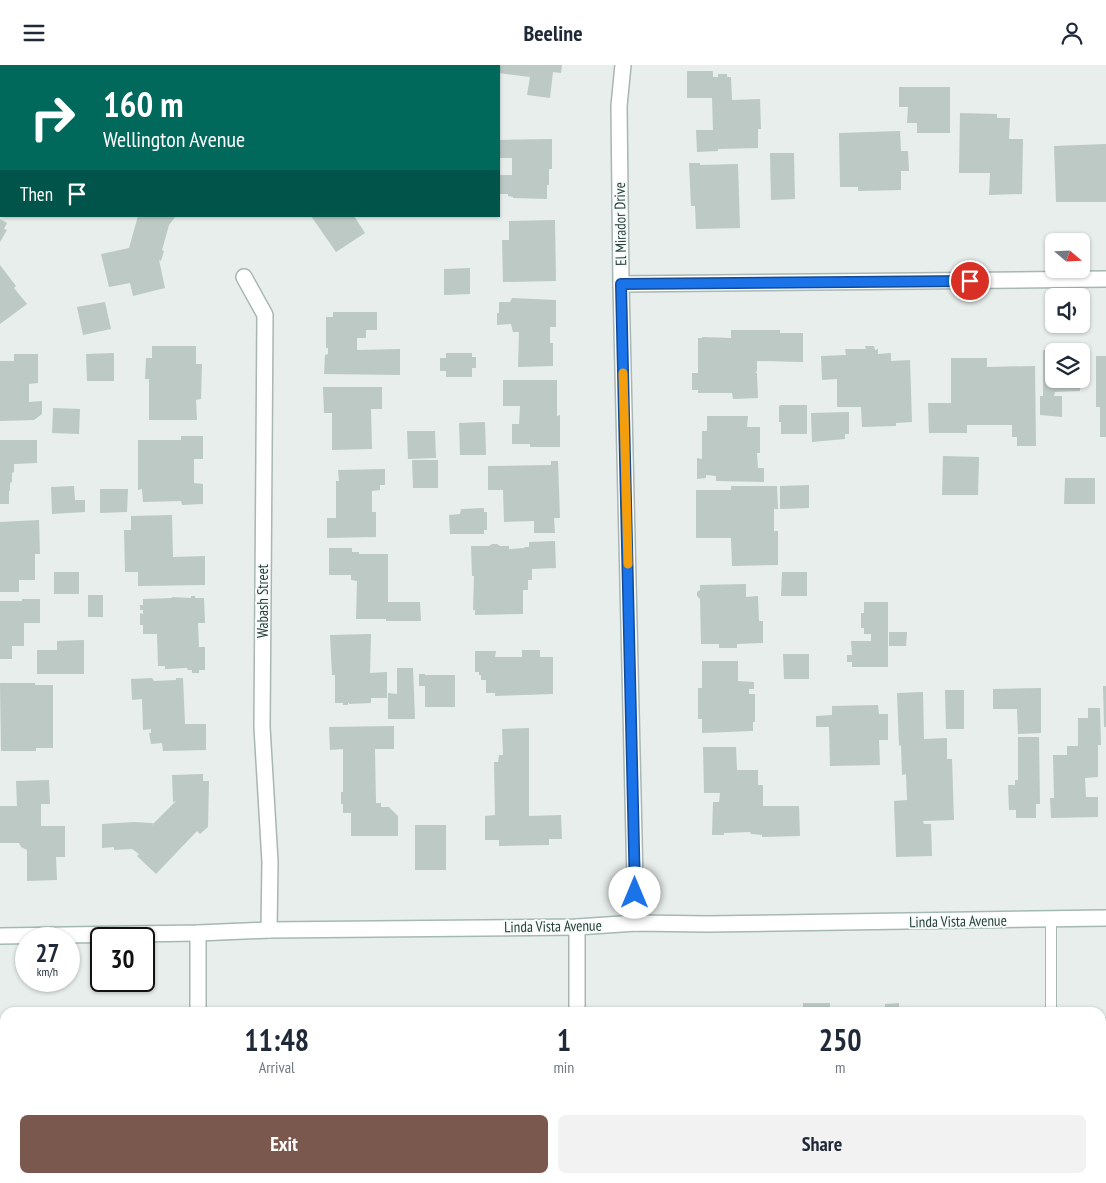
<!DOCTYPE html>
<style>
:root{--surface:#fff;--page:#f2f2f3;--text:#1f2937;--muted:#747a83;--accent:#7a584e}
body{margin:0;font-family:"PT Sans Narrow",sans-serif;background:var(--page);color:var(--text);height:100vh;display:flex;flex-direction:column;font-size:19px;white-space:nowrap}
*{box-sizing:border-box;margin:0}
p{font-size:16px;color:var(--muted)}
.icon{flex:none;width:28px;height:28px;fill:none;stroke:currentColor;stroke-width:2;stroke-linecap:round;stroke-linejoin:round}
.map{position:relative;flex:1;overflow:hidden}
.drawer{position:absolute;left:0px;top:942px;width:1106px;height:176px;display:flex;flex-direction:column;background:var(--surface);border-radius:15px 15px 0 0;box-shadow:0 1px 4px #0004}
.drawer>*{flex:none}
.top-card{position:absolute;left:0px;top:0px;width:500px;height:152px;box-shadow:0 1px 4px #0004;background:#00695c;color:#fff;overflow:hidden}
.needle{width:32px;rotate:109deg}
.tools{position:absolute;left:1045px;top:168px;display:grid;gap:10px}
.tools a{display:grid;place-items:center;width:45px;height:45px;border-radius:8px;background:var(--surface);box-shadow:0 1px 4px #0004;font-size:25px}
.speed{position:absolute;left:15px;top:862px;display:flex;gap:10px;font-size:25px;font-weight:700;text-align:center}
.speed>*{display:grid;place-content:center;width:65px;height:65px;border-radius:50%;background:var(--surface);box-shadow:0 1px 4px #0004;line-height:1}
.speed small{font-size:12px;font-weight:400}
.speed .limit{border:2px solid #111;border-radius:8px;background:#fff;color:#111}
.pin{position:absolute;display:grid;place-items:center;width:42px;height:42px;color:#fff;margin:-21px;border:2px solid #fff;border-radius:50%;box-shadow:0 1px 5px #0007}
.me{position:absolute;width:55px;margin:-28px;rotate:0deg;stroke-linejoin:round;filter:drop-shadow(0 0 4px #0008)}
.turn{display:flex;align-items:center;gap:18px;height:105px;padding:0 20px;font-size:22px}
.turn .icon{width:65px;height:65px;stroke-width:2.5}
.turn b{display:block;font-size:35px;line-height:42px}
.then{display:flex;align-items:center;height:48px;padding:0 20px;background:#0003;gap:10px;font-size:19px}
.eta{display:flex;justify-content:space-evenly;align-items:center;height:85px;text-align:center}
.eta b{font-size:30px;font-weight:700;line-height:35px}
.action{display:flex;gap:10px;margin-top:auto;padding:10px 20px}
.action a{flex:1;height:58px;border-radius:8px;background:var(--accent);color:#fff;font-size:20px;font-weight:700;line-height:58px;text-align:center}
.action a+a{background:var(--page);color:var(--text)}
header{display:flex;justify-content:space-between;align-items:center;height:65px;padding:0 20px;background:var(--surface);font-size:22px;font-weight:700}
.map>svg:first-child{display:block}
</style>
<header><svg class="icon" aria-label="menu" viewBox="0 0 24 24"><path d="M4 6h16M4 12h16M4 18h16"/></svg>Beeline<svg class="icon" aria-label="person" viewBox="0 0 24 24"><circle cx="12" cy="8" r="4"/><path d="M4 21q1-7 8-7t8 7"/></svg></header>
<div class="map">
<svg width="1106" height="1118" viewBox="0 0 1106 1118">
<rect width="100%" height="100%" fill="#e7eeeb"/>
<polygon fill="#c1decb" points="0,0 223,0 1,1 1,104"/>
<g fill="#bcc9c5">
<polygon points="499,0 562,0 561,8 553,7 550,33 527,30 530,12 499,8"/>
<polygon points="687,6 713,6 713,12 718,12 718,9 727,9 727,12 731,12 732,35 760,34 761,64 758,64 758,83 718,84 718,86 697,87 696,65 713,65 712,33 687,33"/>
<polygon points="899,22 950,22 950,68 917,68 917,58 907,58 908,42 899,42"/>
<polygon points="960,48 997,49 997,53 1010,53 1009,74 1023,74 1022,129 989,130 990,108 959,108"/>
<polygon points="900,66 901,86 908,86 909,106 901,106 901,125 858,126 858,122 840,122 839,68"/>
<polygon points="552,74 552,104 549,104 549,120 547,120 547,134 513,133 513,132 508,131 508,129 499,129 499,110 512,110 512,93 499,93 499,75"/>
<polygon points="1106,79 1106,137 1056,137 1054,81"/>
<polygon points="770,88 794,88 795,134 771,135"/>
<polygon points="689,98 700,98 700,100 738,99 740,163 696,164 695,141 691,141"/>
<polygon points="138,151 176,151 169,160 162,185 164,186 161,196 159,195 165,223 133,231 130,218 109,222 101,189 129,183"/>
<polygon points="311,151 354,151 365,168 336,187"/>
<polygon points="0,154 7,158 4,164 7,165 0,177"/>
<polygon points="555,155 556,216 503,217 502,175 509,175 509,156"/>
<polygon points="0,200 16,221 14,223 27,239 0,259"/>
<polygon points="470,203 470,229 444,230 444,204"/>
<polygon points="512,233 556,235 556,262 550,262 550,278 553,278 553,301 518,302 519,267 513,267 511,259 497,260 497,248 499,248 499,237 510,237"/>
<polygon points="105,237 111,264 83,270 77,242"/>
<polygon points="333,247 377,247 377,265 366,265 366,273 357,273 357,285 400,284 400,310 324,309 325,290 328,289 328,283 326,283 326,252 333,252"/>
<polygon points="731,265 780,265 780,268 803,268 803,297 757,296 757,306 755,308 757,308 758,333 733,334 732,328 698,328 698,325 692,325 692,308 698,308 698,273 702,273 702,272 731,273"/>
<polygon points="152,281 196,281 196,299 202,299 201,334 196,335 197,355 149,355 149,314 145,314 146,293 152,293"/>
<polygon points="865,281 874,281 875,285 878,284 878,289 891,288 891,296 910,295 912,357 896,358 896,361 862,362 861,342 837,342 837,314 822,315 821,291 846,290 845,284 866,284"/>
<polygon points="1043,285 1054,285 1054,314 1080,314 1080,326 1055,327 1054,331 1062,331 1062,352 1040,350 1040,331 1043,331"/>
<polygon points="114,288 114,316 87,316 86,289"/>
<polygon points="446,288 472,288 472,292 476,292 476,303 472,303 472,312 446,312 446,306 440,306 440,293 446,293"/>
<polygon points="14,289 38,289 38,318 29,319 29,337 42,336 42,349 34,355 0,356 0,296 14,296"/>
<polygon points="1096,291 1106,291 1106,372 1100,372 1100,342 1096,342"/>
<polygon points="951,293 987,293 987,302 1035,301 1036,381 1017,381 1017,372 1012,372 1012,360 967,360 967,368 929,368 928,338 951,338"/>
<polygon points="503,315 557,315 557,351 560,350 560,382 530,382 530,379 512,379 512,359 519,359 520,341 503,341"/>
<polygon points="323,322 382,322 382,344 371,344 372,384 332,385 332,348 324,348"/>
<polygon points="781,340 807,340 807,369 781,369 781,357 779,357 779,341"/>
<polygon points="53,343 80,344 79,369 52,368"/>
<polygon points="849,347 849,369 845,369 845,374 812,377 811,348"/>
<polygon points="707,351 748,351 747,362 760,362 760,388 757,388 758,403 764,403 764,417 716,416 716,411 706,410 706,413 697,414 697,393 702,394 702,366 707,366"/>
<polygon points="485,357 486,390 460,390 459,358"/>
<polygon points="407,366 435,366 436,393 408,394"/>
<polygon points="181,371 203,371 203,394 194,394 194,418 203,419 203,439 182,440 181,436 143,437 142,424 138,425 138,375 181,375"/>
<polygon points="0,375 37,375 37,398 14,399 14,407 12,408 12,417 10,418 10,425 9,426 9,439 0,439"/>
<polygon points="943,391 979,392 978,430 942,430"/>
<polygon points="412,395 438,395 438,423 413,423"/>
<polygon points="551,396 558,396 560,453 554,453 555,468 534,468 534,456 504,457 503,425 488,425 488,401 551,400"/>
<polygon points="385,404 385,420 380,420 380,425 372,426 372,447 376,447 376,472 327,473 327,453 336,453 336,416 339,416 338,405"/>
<polygon points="1065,413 1095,413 1095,439 1064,439"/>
<polygon points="809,420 809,443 780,444 780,421"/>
<polygon points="74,421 75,435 85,435 85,447 52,449 51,422"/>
<polygon points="731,421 777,421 778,444 774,444 774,466 778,466 778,500 732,501 731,473 696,473 696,425 731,425"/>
<polygon points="100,424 128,424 127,447 100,448"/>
<polygon points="484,443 484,447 487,447 487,465 484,465 484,469 450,469 449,450 460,449 461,444"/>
<polygon points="172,450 173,492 205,491 205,520 138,521 138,507 125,507 124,465 131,465 131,451"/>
<polygon points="39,455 40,489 35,489 35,515 19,515 19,527 0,527 0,457"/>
<polygon points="555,476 556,503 532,504 532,515 528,515 528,525 523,525 523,549 475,550 475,545 473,545 474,511 472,511 471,481 489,481 492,479 497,479 500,481 509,481 509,484 524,483 525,482 529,482 529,477"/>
<polygon points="329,483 352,483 352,487 359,487 359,489 388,489 388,537 420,537 421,556 386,556 386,554 356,554 357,516 351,515 351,510 329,510"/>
<rect x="54" y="507" width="25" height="22"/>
<polygon points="782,507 807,507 807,531 781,531"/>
<polygon points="746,519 746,532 758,531 759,556 763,556 763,578 737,579 737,583 719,583 719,579 701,579 700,534 697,531 697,527 700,525 700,520"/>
<rect x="88" y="530" width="15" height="22"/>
<polygon points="191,531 195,531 195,533 204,533 205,558 198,558 199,582 205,582 205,605 199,605 199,608 192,608 192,605 188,605 187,603 165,604 165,601 158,601 157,569 143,569 143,560 140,560 140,548 143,549 143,545 140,545 140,540 143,540 143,534 172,533 172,532 191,533"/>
<polygon points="22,534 40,534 40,558 24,558 24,581 12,581 12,594 0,594 0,536 22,536"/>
<polygon points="864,537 888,537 888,602 852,602 852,597 847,597 847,590 852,590 851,576 871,576 871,569 864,569 864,563 861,563 861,548 864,548"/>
<polygon points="889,567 907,567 906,581 889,581"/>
<polygon points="371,569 370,608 387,607 387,633 371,633 371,638 349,639 349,638 348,638 348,640 343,640 343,638 335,638 335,610 332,610 330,570"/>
<polygon points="84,575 84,609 37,609 37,585 57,585 57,576"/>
<polygon points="522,585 540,585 540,592 553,592 553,629 495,631 495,628 486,628 486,615 481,615 481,610 479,610 479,607 475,607 475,586 496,586 495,592 522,592"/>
<polygon points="783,589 809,589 809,614 784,614"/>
<polygon points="702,596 738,596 738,616 754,617 754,624 749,624 749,629 755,629 755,657 753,657 753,666 702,668 702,654 698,654 698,623 702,623"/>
<polygon points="397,603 413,603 415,654 388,654 388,628 397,629"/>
<polygon points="419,609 425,609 425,610 455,610 455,642 425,642 425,621 419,621"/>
<polygon points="152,613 154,616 176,615 176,613 183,613 185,659 206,659 206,685 163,686 162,678 151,679 149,668 151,668 151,664 143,665 142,634 132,635 131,614"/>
<polygon points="0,618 35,618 35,620 53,620 53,683 36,683 36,686 1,686"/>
<polygon points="1103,621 1106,621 1106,662 1104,662"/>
<polygon points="1041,623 1041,668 1018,669 1017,644 993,644 993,624"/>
<polygon points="945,625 964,625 964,664 946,664"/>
<polygon points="923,627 924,674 947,673 947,694 952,694 954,755 923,756 924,759 931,759 932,791 896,792 894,736 907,735 906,709 902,710 901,680 899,681 897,628"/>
<polygon points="878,640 879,649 888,649 888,675 879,675 880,700 830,701 829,662 816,662 816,651 832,650 832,641"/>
<polygon points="1088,643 1100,643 1101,680 1098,680 1098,712 1085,713 1086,732 1098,732 1098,752 1051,753 1050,733 1054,733 1053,690 1067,690 1067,681 1078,681 1078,653 1088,653"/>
<polygon points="394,661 394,684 375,684 376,738 381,738 381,742 389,742 398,751 398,771 351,771 351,748 343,748 343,739 341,739 341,727 343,727 343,684 330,685 329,662"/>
<polygon points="529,663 529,751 561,750 562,774 549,774 549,780 499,781 499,775 485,775 485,751 495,750 494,697 498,697 499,690 503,690 502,664"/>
<polygon points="1018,672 1039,672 1040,739 1036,739 1036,753 1016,753 1016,745 1009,745 1008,720 1015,720 1015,715 1018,715"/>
<polygon points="703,682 736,682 737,705 758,705 758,720 763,720 763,741 799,741 800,771 762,772 762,770 751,769 750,767 724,768 724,770 712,770 713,737 719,737 720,728 704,728"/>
<polygon points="203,709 203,716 209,716 208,762 200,769 197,766 156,809 137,791 139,789 132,784 114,785 114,782 102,783 102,759 134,757 153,758 152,760 176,736 173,737 172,710"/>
<polygon points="49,715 50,739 41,739 41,761 65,761 65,792 56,792 57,815 27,816 27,785 21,782 19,778 0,778 0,741 17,741 16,716"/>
<rect x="415" y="760" width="31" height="45"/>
<rect x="803" y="938" width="27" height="10"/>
<polygon points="899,938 899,943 908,943 908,948 885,948 885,939"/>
<rect x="653" y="942" width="18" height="6"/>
<rect x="964" y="943" width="28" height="5"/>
<rect x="1101" y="952" width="5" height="39"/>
<polygon points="57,1114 130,1114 130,1117 57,1118"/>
<rect x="287" y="1114" width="41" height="4"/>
</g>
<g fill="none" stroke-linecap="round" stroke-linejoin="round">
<defs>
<polyline id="lane" points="1051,855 1051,948"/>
<g id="street">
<polyline points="623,0 619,41 621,219 636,858"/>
<polyline points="244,212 265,250 262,662 270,797 269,865"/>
<polyline points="621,219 1106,214"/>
<polyline points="577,862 577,948"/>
<polyline points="198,948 198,868"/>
<polyline points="199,1114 199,1118"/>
<polyline points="578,1114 578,1118"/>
</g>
<polyline id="secondary" points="0,871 198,868 269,865 577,862 636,858 707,859 1106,853"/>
</defs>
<use href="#lane" stroke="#a9b6b3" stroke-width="12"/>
<use href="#street" stroke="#a9b6b3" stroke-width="18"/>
<use href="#secondary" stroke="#a5b9b4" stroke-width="18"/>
<use href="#lane" stroke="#fff" stroke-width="10"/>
<use href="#street" stroke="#fff" stroke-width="15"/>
<use href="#secondary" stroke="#fff" stroke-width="15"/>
</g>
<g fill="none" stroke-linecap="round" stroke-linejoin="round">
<defs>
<polyline id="route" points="635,828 621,219 970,216"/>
</defs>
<use href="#route" stroke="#114b97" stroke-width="12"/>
<use href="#route" stroke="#1a73e8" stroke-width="9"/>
<polyline stroke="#f59e0b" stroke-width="9" points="623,308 628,499"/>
</g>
<g text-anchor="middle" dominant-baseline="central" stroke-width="4" stroke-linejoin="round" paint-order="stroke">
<g font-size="15" fill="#26403b" stroke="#f7fbf9">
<text transform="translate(620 159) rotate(-91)">El Mirador Drive</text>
<text transform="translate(262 536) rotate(-90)">Wabash Street</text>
<text transform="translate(958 856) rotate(-1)">Linda Vista Avenue</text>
<text transform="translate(553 861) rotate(-1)">Linda Vista Avenue</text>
</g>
</g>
</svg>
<div class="tools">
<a><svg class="needle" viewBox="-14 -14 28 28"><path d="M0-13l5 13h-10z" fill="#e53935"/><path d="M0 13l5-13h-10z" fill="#747a83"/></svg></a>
<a><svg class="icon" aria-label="sound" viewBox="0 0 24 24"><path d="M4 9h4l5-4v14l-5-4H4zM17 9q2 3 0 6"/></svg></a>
<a><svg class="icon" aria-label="layers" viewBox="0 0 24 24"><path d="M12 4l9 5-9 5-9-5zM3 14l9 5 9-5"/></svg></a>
</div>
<div class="speed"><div>27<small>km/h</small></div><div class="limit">30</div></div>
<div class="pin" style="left:970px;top:216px;background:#d93025"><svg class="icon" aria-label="arrive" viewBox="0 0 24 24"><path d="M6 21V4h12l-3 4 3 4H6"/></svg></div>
<svg class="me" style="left:635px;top:828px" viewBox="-20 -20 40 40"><circle r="19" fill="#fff"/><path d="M0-13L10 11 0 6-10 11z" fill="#1a73e8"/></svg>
<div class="top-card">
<div class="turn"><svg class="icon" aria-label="right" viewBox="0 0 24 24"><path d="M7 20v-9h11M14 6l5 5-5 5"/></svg><div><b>160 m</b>Wellington Avenue</div></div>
<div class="then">Then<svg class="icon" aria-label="arrive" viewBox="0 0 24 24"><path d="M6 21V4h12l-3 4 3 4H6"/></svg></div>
</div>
<section class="drawer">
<div class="eta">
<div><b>11:48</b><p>Arrival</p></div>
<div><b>1</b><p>min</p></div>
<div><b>250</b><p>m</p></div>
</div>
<div class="action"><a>Exit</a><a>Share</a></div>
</section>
</div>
